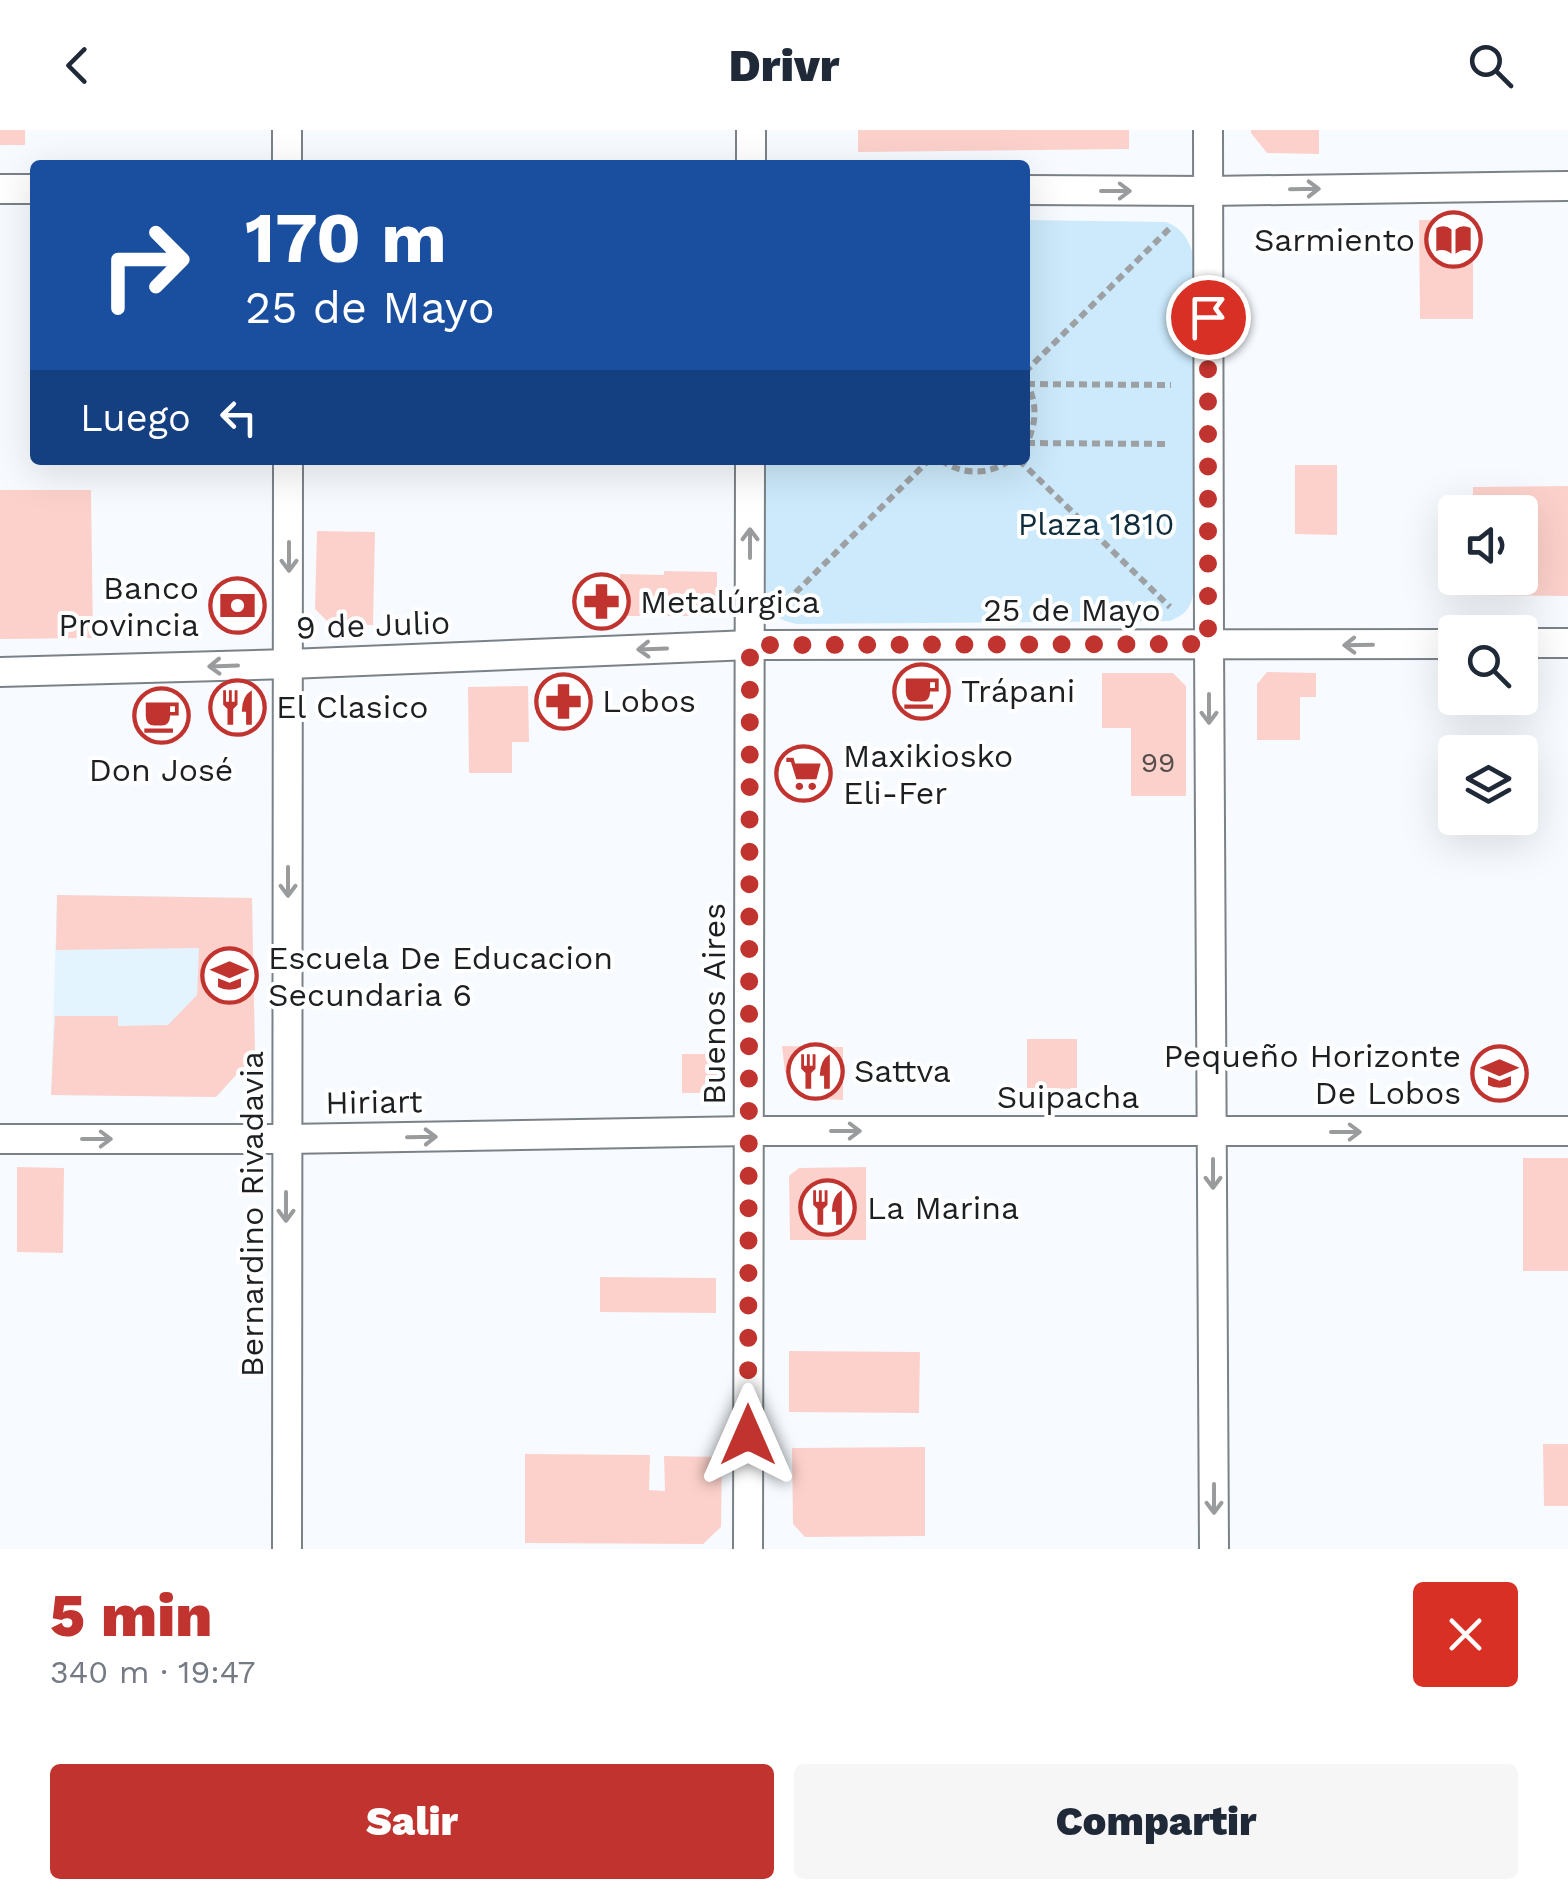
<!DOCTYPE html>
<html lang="es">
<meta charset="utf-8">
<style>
:root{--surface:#fff;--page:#f6f6f7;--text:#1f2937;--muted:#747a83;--accent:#c1332e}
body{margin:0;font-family:"Work Sans",sans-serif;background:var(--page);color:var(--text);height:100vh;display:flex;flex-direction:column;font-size:38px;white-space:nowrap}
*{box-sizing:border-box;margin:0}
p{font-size:32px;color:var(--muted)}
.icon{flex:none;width:55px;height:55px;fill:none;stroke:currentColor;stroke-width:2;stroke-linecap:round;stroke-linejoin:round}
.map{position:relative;height:1419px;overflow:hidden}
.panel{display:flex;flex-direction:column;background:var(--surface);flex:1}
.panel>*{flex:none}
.banner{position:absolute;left:30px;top:30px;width:1000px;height:305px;border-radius:10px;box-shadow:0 10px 40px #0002;background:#1a4fa0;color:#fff;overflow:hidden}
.tools{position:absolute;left:1438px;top:365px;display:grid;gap:20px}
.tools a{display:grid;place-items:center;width:100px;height:100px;border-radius:10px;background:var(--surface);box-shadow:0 10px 40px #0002;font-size:50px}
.pin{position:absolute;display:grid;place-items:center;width:85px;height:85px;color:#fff;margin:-42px;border:5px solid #fff;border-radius:50%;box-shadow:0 2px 10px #0007}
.me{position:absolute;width:110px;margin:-55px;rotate:0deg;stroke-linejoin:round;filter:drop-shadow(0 0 8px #0008)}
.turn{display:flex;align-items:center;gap:35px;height:210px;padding:0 50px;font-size:45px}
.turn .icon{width:130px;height:130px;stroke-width:2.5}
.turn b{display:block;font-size:70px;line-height:85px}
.then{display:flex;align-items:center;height:95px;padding:0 50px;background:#0003;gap:20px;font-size:38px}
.round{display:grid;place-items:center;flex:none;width:105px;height:105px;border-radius:10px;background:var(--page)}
.headline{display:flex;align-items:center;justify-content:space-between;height:170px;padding:0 50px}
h1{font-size:60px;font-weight:800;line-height:75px;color:var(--accent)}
.primary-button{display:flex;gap:20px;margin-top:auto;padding:20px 50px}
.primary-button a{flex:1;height:115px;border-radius:10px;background:var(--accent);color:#fff;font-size:40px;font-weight:800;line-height:115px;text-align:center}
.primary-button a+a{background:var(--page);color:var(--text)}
header{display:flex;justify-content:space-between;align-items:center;height:130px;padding:0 50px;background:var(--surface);font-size:45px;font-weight:800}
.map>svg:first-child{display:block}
</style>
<header><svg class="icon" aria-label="back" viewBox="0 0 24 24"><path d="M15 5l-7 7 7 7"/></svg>Drivr<svg class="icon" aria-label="search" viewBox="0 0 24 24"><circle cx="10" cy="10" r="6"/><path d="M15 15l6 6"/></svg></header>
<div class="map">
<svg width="1568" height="1419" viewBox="0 0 1568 1419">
<rect width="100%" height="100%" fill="#f7fbff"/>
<polygon fill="#e4f4fe" points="57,765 252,768 255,924 216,967 51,965"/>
<path fill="#cceafc" d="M1025,90L1166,92C1183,98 1190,112 1194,128L1195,455C1191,476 1190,482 1170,491L797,494C777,490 772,484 766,465V330H1025Z"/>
<g fill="#fdd1cb">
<rect x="0" y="0" width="25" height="15"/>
<polygon points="858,0 1129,0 1129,19 858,22"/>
<polygon points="1251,0 1319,0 1319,24 1267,23 1251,3"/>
<polygon points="1473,89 1473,189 1420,189 1419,90"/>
<polygon points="1295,335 1337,335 1337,405 1295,404"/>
<polygon points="1568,356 1568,466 1473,465 1473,448 1520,448 1520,382 1473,382 1473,357"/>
<polygon points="0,360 91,360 93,508 0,509"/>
<polygon points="317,401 375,402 373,495 330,494 315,479"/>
<polygon points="664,441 717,442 717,474 699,486 620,486 620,444 664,445"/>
<polygon points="1267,542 1316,543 1316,567 1300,567 1300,610 1257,610 1257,554"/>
<polygon points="1102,543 1173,543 1186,556 1186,666 1131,666 1131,598 1102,598"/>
<polygon points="528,556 529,612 512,612 512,643 469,643 468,557"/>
<rect x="150" y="566" width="22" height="40"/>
<polygon points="57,765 252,768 255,924 216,967 51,965 55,886 118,886 118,896 168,895 197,865 199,818 56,820"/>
<polygon points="1027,909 1077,909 1077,959 1027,958"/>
<polygon points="782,916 843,917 843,970 821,969 807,964 794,955 785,942"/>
<polygon points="682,924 717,924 717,946 707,960 702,963 682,963"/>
<rect x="1523" y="1028" width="45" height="113"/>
<polygon points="17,1037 64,1038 63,1123 17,1122"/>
<polygon points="866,1037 866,1110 790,1110 789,1046 799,1038"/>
<polygon points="600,1147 716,1148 716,1183 600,1182"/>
<polygon points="789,1221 920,1222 919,1283 789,1282"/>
<polygon points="1543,1314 1568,1314 1568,1376 1544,1376"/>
<polygon points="925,1317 925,1406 805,1407 793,1394 792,1318"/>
<polygon points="525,1324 650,1325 649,1360 665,1361 664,1326 722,1327 721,1397 703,1414 525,1413"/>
</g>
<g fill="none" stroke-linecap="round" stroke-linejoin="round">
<defs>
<g id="minor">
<polyline points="287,0 287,35"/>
<polyline points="1208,0 1209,515 1214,1419"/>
<polyline points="751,35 751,0"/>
<polyline points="0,59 35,59"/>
<polyline points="1025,60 1208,61 1568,56"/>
<polyline points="1520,513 1568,513"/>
<polyline points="0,542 289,534 750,515 1455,514"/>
<polyline points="0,1009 286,1009 749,1001 1568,1001"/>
<polyline points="287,1419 288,330"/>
<polyline points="748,1419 750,330"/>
</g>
</defs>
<use href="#minor" stroke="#7b8287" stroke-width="32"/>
<g stroke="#9da1a4" stroke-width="6" stroke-dasharray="8 5" stroke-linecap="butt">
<polyline points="1025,242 1172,96"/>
<path d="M1025,250C1038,272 1037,293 1026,315"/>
<polyline points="1027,254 1171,255"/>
<polyline points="1027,313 1170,314"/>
<path d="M941,330C963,346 989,345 1011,330"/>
<polyline points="1019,330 1170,477"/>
<polyline points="777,481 929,330"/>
</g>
<use href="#minor" stroke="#fff" stroke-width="28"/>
</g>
<defs><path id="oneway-shaft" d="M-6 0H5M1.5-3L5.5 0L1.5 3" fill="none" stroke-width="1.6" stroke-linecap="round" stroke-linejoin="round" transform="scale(2.5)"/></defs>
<g stroke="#999b9c">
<use href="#oneway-shaft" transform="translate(1305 59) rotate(-1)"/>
<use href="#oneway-shaft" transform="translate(1116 61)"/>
<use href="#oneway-shaft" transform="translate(750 413) rotate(-90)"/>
<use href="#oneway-shaft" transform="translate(289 427) rotate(90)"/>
<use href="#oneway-shaft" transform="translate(1358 515) rotate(179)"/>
<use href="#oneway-shaft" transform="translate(652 519) rotate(178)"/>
<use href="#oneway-shaft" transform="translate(223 536) rotate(178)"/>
<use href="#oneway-shaft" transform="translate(1209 579) rotate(90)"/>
<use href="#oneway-shaft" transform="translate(288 752) rotate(90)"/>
<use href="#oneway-shaft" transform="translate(846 1001)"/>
<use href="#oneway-shaft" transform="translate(1346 1002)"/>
<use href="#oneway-shaft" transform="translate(422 1007) rotate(-1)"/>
<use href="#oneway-shaft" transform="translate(97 1009)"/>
<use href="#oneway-shaft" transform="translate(1213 1044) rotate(90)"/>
<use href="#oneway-shaft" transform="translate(286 1077) rotate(90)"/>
<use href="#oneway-shaft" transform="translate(1214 1369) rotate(90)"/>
</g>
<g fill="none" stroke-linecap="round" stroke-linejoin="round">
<polyline stroke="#c1332e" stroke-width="18" stroke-dasharray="0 32.4" points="748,1305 750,515 1208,514 1208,187"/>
</g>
<defs>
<symbol id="library-ring" viewBox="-11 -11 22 22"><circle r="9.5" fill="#fff" stroke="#c1332e" stroke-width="1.5"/><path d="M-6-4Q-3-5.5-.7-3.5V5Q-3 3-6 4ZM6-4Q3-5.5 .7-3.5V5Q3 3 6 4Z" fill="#c1332e"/></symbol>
<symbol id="pharmacy-ring" viewBox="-11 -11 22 22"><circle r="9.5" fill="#fff" stroke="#c1332e" stroke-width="1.5"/><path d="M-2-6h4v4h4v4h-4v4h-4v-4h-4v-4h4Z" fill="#c1332e"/></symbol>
<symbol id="bank-ring" viewBox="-11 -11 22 22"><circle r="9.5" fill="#fff" stroke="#c1332e" stroke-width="1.5"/><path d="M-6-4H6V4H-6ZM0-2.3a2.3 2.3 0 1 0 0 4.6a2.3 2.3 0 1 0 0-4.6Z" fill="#c1332e"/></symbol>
<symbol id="cafe-ring" viewBox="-11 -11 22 22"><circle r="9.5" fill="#fff" stroke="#c1332e" stroke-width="1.5"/><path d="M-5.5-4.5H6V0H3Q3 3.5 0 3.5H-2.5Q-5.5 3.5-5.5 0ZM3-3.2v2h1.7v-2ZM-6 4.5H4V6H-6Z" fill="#c1332e"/></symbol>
<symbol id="restaurant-ring" viewBox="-11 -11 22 22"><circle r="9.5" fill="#fff" stroke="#c1332e" stroke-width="1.5"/><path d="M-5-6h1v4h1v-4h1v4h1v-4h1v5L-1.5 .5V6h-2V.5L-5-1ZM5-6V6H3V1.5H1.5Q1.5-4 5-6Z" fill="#c1332e"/></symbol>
<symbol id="supermarket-ring" viewBox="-11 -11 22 22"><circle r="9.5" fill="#fff" stroke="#c1332e" stroke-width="1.5"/><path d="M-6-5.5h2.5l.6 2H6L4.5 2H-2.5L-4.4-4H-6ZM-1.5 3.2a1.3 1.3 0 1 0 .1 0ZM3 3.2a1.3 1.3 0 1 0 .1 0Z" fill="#c1332e"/></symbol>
<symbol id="school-ring" viewBox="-11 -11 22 22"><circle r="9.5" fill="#fff" stroke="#c1332e" stroke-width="1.5"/><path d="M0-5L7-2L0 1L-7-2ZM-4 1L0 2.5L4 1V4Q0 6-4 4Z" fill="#c1332e"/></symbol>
</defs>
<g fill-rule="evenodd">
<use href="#library-ring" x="1422" y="78" width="63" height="63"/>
<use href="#pharmacy-ring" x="570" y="440" width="63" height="63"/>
<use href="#bank-ring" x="206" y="444" width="63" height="63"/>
<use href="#cafe-ring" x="890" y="530" width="63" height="63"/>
<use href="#pharmacy-ring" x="532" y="540" width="63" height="63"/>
<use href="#restaurant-ring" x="206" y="546" width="63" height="63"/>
<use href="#cafe-ring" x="130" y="554" width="63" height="63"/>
<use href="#supermarket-ring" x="772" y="612" width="63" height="63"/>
<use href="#school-ring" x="198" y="814" width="63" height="63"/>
<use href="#restaurant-ring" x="784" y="910" width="63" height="63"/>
<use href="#school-ring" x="1468" y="912" width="63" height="63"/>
<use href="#restaurant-ring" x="796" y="1046" width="63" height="63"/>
</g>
<g text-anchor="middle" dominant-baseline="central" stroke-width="8" stroke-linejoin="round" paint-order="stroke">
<g font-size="28" fill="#554c4c">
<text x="1158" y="632">99</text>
</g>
<g font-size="32" fill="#1d2022" stroke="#fff" text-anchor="start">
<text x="1415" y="110" text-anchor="end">Sarmiento</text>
<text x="199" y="458" text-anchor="end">Banco<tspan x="199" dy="37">Provincia</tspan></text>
<text x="640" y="472">Metalúrgica</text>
<text x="961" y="561">Trápani</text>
<text x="602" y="571">Lobos</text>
<text x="276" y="577">El Clasico</text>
<text x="843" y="626">Maxikiosko<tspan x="843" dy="37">Eli-Fer</tspan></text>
<text x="161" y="640" text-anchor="middle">Don José</text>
<text x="268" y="828">Escuela De Educacion<tspan x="268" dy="37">Secundaria 6</tspan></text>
<text x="1461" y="926" text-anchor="end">Pequeño Horizonte<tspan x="1461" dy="37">De Lobos</tspan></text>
<text x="854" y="941">Sattva</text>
<text x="867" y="1078">La Marina</text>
</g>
<g font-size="32" fill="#102d3d" stroke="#fff">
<text x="1096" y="394">Plaza 1810</text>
</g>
<g font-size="32" fill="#1d2022" stroke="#fff">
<text x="1072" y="480">25 de Mayo</text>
<text transform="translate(373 495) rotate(-2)">9 de Julio</text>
<text transform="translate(714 874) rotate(-90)">Buenos Aires</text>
<text x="1068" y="967">Suipacha</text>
<text transform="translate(374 972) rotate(-1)">Hiriart</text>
<text transform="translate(252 1084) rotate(-90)">Bernardino Rivadavia</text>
</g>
</g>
</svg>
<div class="tools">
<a><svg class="icon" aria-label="sound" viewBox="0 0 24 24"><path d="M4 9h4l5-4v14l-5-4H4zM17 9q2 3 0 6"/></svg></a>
<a><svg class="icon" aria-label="search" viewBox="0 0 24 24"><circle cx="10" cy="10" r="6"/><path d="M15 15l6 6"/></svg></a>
<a><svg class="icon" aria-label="layers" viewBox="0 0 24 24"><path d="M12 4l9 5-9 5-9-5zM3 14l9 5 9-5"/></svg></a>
</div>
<div class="pin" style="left:1208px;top:187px;background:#d93025"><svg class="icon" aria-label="arrive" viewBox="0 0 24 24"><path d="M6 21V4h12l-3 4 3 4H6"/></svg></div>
<svg class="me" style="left:748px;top:1305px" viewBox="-20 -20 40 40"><path d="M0-17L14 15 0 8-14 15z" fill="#c1332e" stroke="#fff" stroke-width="4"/></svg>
<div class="banner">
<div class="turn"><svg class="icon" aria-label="right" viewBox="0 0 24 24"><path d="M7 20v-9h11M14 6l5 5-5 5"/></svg><div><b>170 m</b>25 de Mayo</div></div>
<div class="then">Luego<svg class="icon" aria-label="left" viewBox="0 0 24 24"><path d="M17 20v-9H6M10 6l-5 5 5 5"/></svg></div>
</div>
</div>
<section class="panel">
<div class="headline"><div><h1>5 min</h1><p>340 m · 19:47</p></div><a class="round" style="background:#d93025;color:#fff"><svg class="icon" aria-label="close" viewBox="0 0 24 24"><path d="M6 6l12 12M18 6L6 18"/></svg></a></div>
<div class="primary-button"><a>Salir</a><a>Compartir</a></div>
</section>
